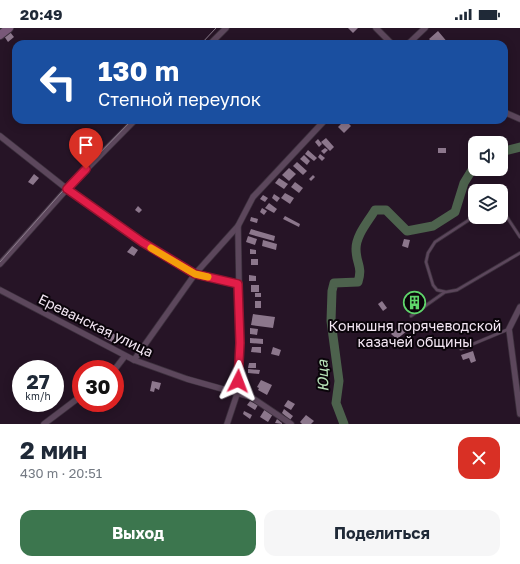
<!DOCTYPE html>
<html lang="ru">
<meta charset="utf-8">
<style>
:root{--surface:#fff;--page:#f6f6f7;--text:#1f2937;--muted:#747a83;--accent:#3c764e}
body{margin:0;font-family:"Golos Text",sans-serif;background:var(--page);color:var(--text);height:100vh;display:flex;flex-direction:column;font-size:15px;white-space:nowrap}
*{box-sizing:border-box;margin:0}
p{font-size:13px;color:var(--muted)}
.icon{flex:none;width:22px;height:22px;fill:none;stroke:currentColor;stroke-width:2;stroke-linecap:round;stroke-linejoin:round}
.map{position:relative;height:396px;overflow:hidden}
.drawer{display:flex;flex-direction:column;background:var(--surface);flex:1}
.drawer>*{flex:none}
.banner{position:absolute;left:12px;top:12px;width:496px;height:84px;border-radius:12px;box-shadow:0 2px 10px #0003;background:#1a4fa0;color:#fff;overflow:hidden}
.fabs{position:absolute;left:468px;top:108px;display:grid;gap:8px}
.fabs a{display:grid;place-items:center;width:40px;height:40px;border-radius:8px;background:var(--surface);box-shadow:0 2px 10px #0003;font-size:20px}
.speed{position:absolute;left:12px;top:332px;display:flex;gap:8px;font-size:20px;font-weight:700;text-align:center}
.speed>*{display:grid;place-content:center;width:52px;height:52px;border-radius:50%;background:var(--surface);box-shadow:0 2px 10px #0003;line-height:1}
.speed small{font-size:10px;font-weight:400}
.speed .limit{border:6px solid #d22;background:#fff;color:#111}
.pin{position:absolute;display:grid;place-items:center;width:34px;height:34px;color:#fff;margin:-41px -17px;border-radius:50% 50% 50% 0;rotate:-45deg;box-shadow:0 0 4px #0007}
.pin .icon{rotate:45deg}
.me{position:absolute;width:44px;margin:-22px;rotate:3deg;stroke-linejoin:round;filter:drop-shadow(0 0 3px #0008)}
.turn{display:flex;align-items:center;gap:14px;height:84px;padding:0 20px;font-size:18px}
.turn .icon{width:52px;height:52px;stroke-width:2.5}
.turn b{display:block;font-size:28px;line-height:34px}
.round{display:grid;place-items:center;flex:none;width:42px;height:42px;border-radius:12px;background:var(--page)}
.overview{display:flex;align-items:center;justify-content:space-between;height:68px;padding:0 20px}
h1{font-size:24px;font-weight:700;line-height:30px}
.primary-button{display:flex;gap:8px;margin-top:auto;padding:8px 20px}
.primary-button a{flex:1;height:46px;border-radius:12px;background:var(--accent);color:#fff;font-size:16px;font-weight:700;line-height:46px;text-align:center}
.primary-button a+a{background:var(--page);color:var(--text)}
.status{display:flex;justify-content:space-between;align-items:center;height:28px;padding:0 20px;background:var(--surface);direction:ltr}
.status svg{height:11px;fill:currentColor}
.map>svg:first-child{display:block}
</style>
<div class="status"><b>20:49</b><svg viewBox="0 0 49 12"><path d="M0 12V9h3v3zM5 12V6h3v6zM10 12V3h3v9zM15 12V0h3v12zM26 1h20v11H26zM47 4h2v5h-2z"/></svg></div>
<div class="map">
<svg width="520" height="396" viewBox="0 0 520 396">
<rect width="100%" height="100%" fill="#261426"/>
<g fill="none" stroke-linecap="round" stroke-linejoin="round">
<g stroke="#4d624d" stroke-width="9">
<polyline points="501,124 520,119"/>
<path d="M344,396L336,375L339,353L331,293L332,263L334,255L358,254C363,238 356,236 356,221C356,207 368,194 375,182H386L407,203L433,198L455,184L464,155L475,137"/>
</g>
</g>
<g fill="#8c778c">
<polygon points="348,0 358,0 353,5"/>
<polygon points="438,3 449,16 441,14 434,16 429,11"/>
<polygon points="10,4 14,9 8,14 4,8"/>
<polygon points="345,92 351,98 344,105 338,99"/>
<polygon points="326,110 334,119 330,123 321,114"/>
<polygon points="318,111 322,116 319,119 315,114"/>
<polygon points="325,120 328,122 324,126 321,123"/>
<rect x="438" y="120" width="8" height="5"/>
<polygon points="308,122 317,130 314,133 305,126"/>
<polygon points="320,126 325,130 322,133 318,129"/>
<polygon points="304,127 310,133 307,137 300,131"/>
<polygon points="297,134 307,143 303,147 293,138"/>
<polygon points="289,140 296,146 289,153 282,147"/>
<polygon points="34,146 39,150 33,157 28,154"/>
<polygon points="313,147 315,149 311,153 309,151"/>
<polygon points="279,150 288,156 284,161 275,155"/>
<polygon points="295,154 303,160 299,165 291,159"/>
<polygon points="285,165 294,170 290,176 281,170"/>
<polygon points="274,166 280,170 277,174 272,170"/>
<polygon points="263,167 268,170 265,174 260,171"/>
<polygon points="269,175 277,181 274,185 265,180"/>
<polygon points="138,178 142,182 139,185 135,182"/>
<polygon points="262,180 267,183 264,187 260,184"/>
<polygon points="285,188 300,196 299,199 283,191"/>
<polygon points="251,189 258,191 257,195 250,193"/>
<polygon points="251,201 275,208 274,213 249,206"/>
<polygon points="248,208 257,211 255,217 246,214"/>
<polygon points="404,211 410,212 408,220 402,218"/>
<polygon points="263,212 277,216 276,222 262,218"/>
<polygon points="132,218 138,222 134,228 127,224"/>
<polygon points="250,221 256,222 256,226 250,226"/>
<rect x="251" y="231" width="7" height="6"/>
<polygon points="249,247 256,248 256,253 249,253"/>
<rect x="251" y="257" width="8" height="7"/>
<rect x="255" y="265" width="6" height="4"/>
<polygon points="419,266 425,273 410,285 404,277"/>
<rect x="255" y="273" width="6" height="7"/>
<polygon points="382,273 387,280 383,283 378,276"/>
<polygon points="253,286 275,289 273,300 251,297"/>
<polygon points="401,297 407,303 397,311 391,306"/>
<polygon points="250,300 258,301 257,307 250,306"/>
<polygon points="108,303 116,307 112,314 104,310"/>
<polygon points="250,310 263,311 263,316 250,315"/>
<polygon points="252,319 261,319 261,325 251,324"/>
<polygon points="273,319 281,322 279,328 271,326"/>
<polygon points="473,323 476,333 471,335 469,330 463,332 461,327"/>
<polygon points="249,335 256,335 256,340 248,340"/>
<polygon points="248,341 260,342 259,346 248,345"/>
<polygon points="261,352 272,357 267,367 258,362 259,360 257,359"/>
<polygon points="152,353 161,355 159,362 155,360 154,364 150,363"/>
<polygon points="288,372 295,376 291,382 284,378"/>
<polygon points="250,373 258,377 255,382 247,377"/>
<polygon points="265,381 273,386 268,394 260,389"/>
<polygon points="284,381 293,388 290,392 282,385"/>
<polygon points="244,383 252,387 250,391 243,386"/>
<polygon points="306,387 314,393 311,396 302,396 300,394"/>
<polygon points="277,391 282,395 282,396 275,395"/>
</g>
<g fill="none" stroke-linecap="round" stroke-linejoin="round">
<defs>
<g id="service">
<polyline points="501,180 520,209"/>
<polyline points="475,188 435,214 428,225 426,234 433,257 437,262 446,264 457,262 520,225"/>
<polyline points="411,288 445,264"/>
<polyline points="461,321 509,301"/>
</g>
<g id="minor">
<polyline points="376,0 392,16"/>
<polyline points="210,16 226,0"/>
<polyline points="408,16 425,0"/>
<polyline points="504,84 520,91"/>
<polyline points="0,108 67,161 142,214 195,246 238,257"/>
<polyline points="0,236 67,161 135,92"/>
<polyline points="0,262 134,332 187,351 251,369 291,396"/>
<polyline points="520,279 509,301 520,386"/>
<polyline points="134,332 195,246 238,198"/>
<polyline points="115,341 125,328"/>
<polyline points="44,396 81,368"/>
<polyline points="227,396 237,366 240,315 238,198 253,169 325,92"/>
</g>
<polyline id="secondary" points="0,7 9,0"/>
</defs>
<use href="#service" stroke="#3c303d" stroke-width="4"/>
<use href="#minor" stroke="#3c303d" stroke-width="7"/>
<use href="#secondary" stroke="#3c303d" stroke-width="10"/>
<use href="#service" stroke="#5c475c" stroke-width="2.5"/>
<use href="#minor" stroke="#5c475c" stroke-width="5.5"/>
<use href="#secondary" stroke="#785878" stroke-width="8"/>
<g stroke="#8a7b8a" stroke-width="1">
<polyline points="201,16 216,0"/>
<polyline points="0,234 60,166 132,92"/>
</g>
</g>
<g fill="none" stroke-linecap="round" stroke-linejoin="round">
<defs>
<polyline id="route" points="86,141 67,161 142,214 195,246 238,256 240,315 238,353"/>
</defs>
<use href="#route" stroke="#92132f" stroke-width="10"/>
<use href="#route" stroke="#e11d48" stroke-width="7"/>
<polyline stroke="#f59e0b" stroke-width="7" points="151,220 195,246 208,249"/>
</g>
<defs>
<symbol id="building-ring" viewBox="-11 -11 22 22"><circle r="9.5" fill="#0a040a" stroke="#5fd56b" stroke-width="1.5"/><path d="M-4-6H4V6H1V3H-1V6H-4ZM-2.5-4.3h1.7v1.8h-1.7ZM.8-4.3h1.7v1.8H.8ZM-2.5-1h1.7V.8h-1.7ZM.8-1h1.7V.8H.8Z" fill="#5fd56b"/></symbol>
</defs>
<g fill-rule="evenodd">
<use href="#building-ring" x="402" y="262" width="25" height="25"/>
</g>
<g text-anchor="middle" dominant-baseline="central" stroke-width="4" stroke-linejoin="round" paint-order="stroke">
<g font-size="14" fill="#f4e7f4" stroke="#0a040a">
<text transform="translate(96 297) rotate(26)">Ереванская улица</text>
</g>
<g font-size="14" fill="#f4e7f4" stroke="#0a040a">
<text x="415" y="297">Конюшня горячеводской<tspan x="415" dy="16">казачей общины</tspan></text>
</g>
<g font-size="15" font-style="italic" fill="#b7e1b8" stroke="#0a040a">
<text transform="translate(322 348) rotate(-92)">Юца</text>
</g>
</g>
</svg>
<div class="fabs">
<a><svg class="icon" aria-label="sound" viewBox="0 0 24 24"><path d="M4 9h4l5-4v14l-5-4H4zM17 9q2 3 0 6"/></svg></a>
<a><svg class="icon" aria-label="layers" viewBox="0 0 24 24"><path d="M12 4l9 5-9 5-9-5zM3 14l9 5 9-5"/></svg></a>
</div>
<div class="speed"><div>27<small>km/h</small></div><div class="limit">30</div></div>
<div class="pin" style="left:86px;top:141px;background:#d93025"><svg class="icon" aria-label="arrive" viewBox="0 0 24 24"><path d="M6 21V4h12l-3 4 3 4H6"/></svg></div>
<svg class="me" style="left:238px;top:353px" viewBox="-20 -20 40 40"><path d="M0-17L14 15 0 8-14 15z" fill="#e11d48" stroke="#fff" stroke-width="4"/></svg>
<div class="banner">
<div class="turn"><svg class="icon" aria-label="left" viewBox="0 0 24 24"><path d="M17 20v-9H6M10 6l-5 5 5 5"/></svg><div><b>130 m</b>Степной переулок</div></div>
</div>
</div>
<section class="drawer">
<div class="overview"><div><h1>2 мин</h1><p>430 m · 20:51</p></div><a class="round" style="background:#d93025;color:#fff"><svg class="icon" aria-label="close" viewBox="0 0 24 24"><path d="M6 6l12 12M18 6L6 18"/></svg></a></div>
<div class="primary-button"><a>Выход</a><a>Поделиться</a></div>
</section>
